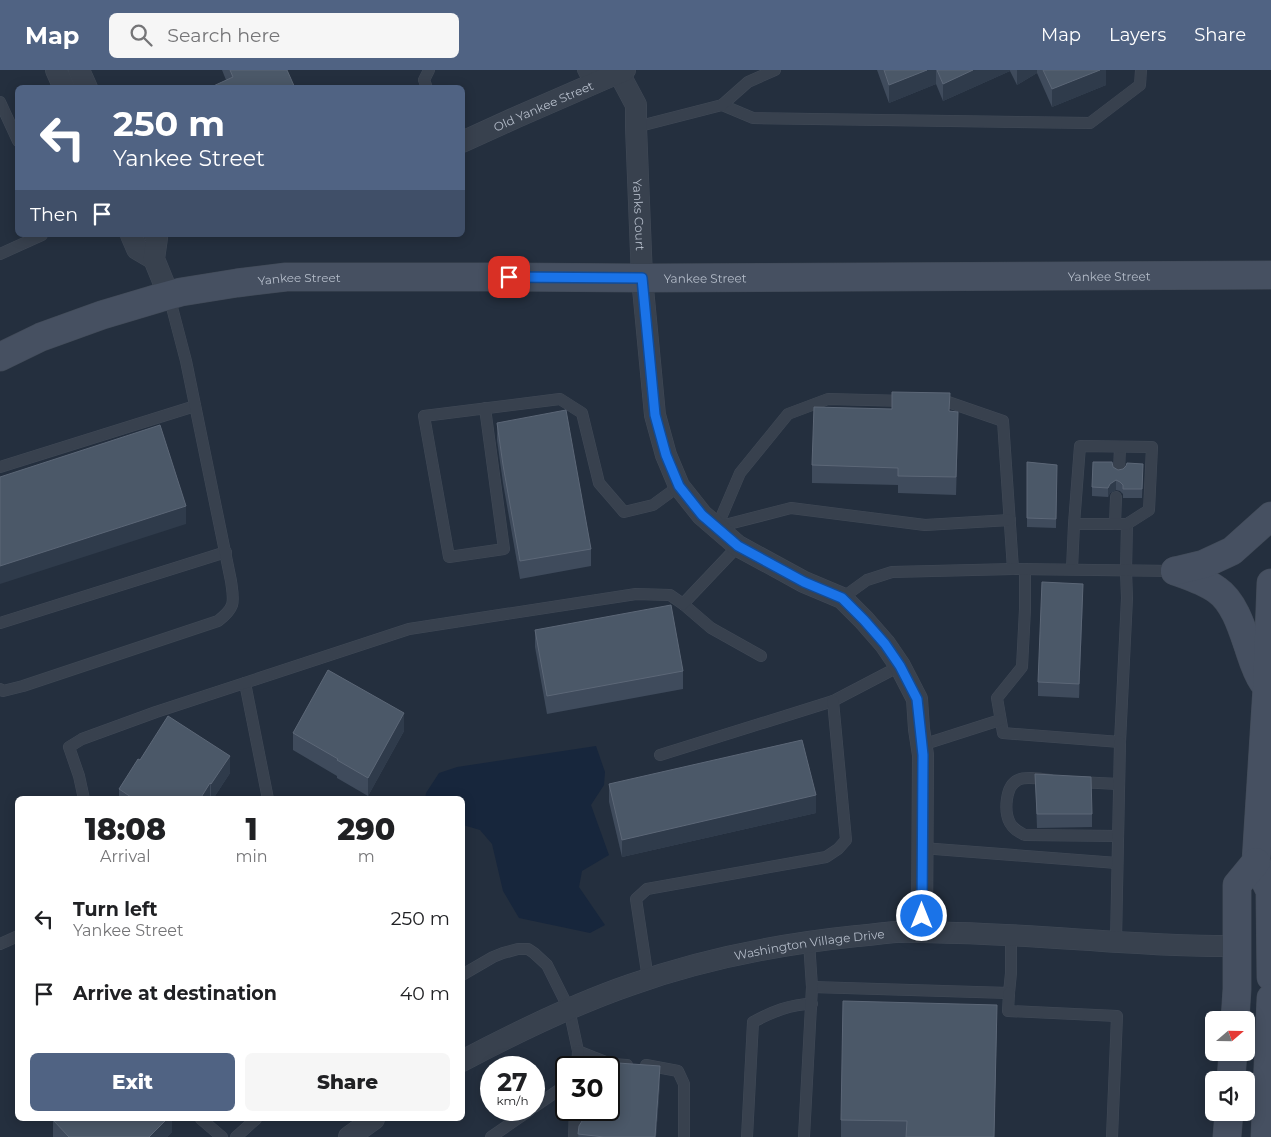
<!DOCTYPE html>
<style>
:root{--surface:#fff;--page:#f6f6f6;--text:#202124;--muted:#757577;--accent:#506383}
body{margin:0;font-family:Montserrat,sans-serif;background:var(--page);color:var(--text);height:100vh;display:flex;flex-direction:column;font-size:19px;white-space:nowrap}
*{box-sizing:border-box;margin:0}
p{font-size:16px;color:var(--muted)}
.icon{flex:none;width:28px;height:28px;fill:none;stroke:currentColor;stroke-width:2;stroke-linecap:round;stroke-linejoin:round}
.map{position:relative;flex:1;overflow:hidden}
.sheet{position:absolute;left:15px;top:726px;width:450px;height:325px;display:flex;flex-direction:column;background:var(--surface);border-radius:8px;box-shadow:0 2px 12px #0003}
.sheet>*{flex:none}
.hud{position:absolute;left:15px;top:15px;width:450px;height:152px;border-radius:8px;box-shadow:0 2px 12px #0003;background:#506383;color:#fff;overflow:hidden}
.needle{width:32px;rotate:70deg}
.buttons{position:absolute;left:1205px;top:941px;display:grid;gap:10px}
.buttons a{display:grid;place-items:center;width:50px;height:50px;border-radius:8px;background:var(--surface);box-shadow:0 2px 12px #0003;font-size:25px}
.speed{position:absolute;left:480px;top:986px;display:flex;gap:10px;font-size:25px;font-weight:700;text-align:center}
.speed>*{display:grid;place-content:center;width:65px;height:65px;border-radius:50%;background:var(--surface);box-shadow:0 2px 12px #0003;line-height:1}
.speed small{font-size:12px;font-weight:400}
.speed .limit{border:2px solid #111;border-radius:8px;background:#fff;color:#111}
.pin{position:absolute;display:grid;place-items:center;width:42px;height:42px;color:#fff;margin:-21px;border-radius:10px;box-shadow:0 2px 8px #0006}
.me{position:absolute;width:55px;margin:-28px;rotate:0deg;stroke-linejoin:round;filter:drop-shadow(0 0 4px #0008)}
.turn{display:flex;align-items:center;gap:18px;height:105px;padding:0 15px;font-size:22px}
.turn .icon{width:65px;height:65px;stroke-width:2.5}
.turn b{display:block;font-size:35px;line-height:42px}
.then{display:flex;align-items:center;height:48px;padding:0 15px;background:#0003;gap:10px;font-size:19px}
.eta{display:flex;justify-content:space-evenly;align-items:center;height:85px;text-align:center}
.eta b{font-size:30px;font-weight:800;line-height:35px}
.action{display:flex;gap:10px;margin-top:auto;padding:10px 15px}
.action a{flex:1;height:58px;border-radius:8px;background:var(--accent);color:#fff;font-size:20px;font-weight:800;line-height:58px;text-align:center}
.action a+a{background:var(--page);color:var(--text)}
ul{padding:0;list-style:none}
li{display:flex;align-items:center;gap:15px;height:75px;padding:0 15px}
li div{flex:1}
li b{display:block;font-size:19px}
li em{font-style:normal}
header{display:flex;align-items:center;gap:30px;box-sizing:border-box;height:70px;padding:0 25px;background:var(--accent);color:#fff}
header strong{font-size:24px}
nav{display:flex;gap:28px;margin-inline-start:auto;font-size:18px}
.search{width:350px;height:45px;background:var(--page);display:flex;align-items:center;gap:12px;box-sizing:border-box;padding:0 18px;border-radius:8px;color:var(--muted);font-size:19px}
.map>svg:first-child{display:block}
</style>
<header>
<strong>Map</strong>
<div class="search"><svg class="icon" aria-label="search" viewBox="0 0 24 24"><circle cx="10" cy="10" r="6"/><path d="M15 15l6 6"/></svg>Search here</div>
<nav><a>Map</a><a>Layers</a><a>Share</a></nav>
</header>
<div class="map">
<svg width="1271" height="1067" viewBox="0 0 1271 1067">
<rect width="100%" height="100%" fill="#242f3e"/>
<polygon fill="#17263c" points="596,676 605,702 604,715 591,735 609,785 582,801 579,817 605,855 590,863 519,848 503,821 492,774 480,760 463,755 462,729 425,729 426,723 439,703 457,697"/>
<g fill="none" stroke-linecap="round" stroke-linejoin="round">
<defs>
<g id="lane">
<polyline points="583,0 585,4 605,3"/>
<polyline points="427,18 424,10 429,0"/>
<polyline points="0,32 18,71"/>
<polyline points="722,35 753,48 1090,53 1140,15 1141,0"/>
<polyline points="636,57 722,35 748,12 775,0"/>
<polyline points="0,184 42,165"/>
<polyline points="934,332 948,332 1003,351 1013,499"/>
<polyline points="485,338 504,479 449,487 424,346 560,329 582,343 599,413 624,442 653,435 679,416"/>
<polyline points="0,397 195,336"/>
<polyline points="1119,402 1120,377"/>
<polyline points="1115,454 1116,427"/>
<polyline points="717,457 740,403 788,344 828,329 906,331"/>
<polyline points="717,457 791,438 925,455 1010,450"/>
<polyline points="1025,499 1025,539 1022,597 997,628 1003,663 1120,672 1127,528 1126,501 1127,454"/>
<polyline points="1072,499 1074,454 1127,454 1149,440 1152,377 1080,376 1074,454"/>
<polyline points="842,528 867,510 892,502 1013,499 1175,501"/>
<polyline points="683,534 711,558 761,586"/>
<polyline points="0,553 226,482"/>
<polyline points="245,613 268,729"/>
<path d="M0,619L3,621L23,616L218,551C236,537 234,532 231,511L186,291L169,226"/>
<polyline points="922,675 1000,650"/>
<polyline points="660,685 833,631 900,596"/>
<path d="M1050,710C1041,709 1026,706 1018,710C1005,716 1004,742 1010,753C1014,760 1019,762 1025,765L1118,766"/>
<polyline points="1078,712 1119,714"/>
<polyline points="84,729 79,706 69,677 82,669 156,642 409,559 636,524 670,525 683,534 738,476"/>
<polyline points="922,778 1117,793"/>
<polyline points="1116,871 1120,672"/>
<polyline points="0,874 18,866"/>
<polyline points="462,905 493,887 503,883 518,879 528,879 534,883 547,895 569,939 578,981 611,994 627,995"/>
<polyline points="648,909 636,829 647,819 826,787 838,779 846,770 833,631"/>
<polyline points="812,917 1009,923 1011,903 1011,865"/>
<polyline points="1009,923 1008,941 1117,946 1112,1067"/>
<polyline points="646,995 678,1001 684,1014 684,1067"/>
<polyline points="577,998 578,981"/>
<polyline points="534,1037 566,1015"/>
<polyline points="201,1049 222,1067"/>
<polyline points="236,1067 256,1049"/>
<polyline points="491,1067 530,1040"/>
<polyline points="574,1067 575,1040"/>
<path d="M747,1067L753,952C772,942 790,934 812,934"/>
<polyline points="804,1067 812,917 809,872"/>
</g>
<g id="street">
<polyline points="56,0 64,18"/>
<polyline points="79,0 87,18"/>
<path id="s1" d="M619,3L636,35V57L642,208L655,345L666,385L679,416L702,445L738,476L804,512L842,528L864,550L885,574L900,596L917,629L919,659L923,685L922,862"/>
<path id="s2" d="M462,72L517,47L625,0"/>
<polyline points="131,165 137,179 154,189"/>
<polyline points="155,165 157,168 154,189 169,226"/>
<path id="s3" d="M462,991C517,962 572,935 630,915C703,889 780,874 857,866C870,865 883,863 896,862C916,861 937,863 957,863C1050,865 1143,877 1237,876"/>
<polyline points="349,1067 374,1049"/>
</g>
<g id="secondary">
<path id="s4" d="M0,287L41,267L102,245L159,228L181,222L237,213L286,207H509L642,208L1271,205"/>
<path d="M1175,501C1189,506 1205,511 1217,520C1233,531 1241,555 1247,573C1252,587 1255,600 1263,612"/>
<polyline points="1175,501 1204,494 1232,481 1271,446"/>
<polyline points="1271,513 1267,618 1256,792 1270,821 1271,907"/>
<polyline points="1235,950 1237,919 1237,815 1256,792"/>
<polyline points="1231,1010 1233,982"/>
<polyline points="1227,1067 1229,1042"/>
<polyline points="1265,1067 1271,928"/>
</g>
</defs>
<use href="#lane" stroke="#414a57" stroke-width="12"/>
<use href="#street" stroke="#414a57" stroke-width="22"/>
<use href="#secondary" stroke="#414a57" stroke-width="29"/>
<use href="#lane" stroke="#38414e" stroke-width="11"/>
<use href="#street" stroke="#38414e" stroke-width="21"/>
<use href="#secondary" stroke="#465061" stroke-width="28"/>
</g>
<g fill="#3f4b5c">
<polygon points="222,0 287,0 226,10"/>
<polygon points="877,0 1106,0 1106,15 1052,37 1037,3 1017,15 1010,1 943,31 936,14 889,33"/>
<polygon points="950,341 958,359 956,425 898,423 898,415 812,413 812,395"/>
<polygon points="497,353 591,479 591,496 520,509 503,413 497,370"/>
<polygon points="1027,392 1057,395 1056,458 1027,457"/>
<polygon points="1113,397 1118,400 1143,403 1142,428 1123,428 1123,424 1120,421 1116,420 1110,423 1108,427 1092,426 1092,417"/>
<polygon points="1083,527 1079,628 1038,626 1038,612"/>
<polygon points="535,560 683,601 683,619 547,644 535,577"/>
<polygon points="404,661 368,726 337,708 337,706 293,680 293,663"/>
<polygon points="140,690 230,703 213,729 119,729 119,719"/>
<polygon points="1035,704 1092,744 1092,757 1037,758"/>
<polygon points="609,714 816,743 622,787 609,732"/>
<polygon points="997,953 994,1067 841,1067 841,1050"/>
<polygon points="660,1012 656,1067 578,1067 582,1051"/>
<polygon points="172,1049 172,1062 167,1067 53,1067 53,1050"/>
</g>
<g fill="#2f3b4b">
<polygon points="927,0 936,0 936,14 889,33 889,15"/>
<polygon points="973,0 1010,0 1010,1 943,31 943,14"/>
<polygon points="1017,0 1037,0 1037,3 1017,15"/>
<polygon points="1100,0 1106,0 1106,15 1052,37 1052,19"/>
<polygon points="1116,410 1116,420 1110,423 1108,427 1108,418 1110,414"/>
<polygon points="186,436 186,454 0,514 0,496"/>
<polygon points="1083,514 1083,527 1079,628 1079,614"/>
<polygon points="404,643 404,661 368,726 368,708"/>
<polygon points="230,686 230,703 213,729 211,729 211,714"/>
<polygon points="210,713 210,729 200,729"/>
<polygon points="816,725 816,743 622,787 622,770"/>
<polygon points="660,996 660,1012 656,1067 655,1067"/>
<polygon points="167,1049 172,1049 172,1062 167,1067 149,1067"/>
</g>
<g fill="#4b5868" stroke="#5c6777">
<polygon points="230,0 287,0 295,18 209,18 233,7"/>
<polygon points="884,0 927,0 889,15"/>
<polygon points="937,0 973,0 943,14"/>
<polygon points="1043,0 1100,0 1052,19"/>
<polygon points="892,322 950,323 949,341 958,342 956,407 898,406 898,398 812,395 814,337 892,339"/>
<polygon points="566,340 591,479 520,491 503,395 497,353"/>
<polygon points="160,355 186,436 0,496 0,407"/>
<polygon points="1027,392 1057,395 1056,449 1027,448"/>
<polygon points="1093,392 1112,392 1113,397 1118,400 1123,399 1126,396 1127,393 1143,394 1142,419 1123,419 1123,415 1120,412 1116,410 1110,414 1108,418 1092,417"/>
<polygon points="1042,512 1083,514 1079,614 1038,612"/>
<polygon points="671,535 683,601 547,626 535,560"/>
<polygon points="328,600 404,643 368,708 337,690 338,689 293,663"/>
<polygon points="168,646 230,686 211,714 210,713 200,729 134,729 119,719 138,689 140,690"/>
<polygon points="802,670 816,725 622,770 609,714"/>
<polygon points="1035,704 1091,707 1092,744 1037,744"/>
<polygon points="843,931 997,935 994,1067 906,1067 907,1051 841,1050"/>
<polygon points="618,993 660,996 655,1067 604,1067 578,1064 579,1056 582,1051 582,1040 609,1040 609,998 601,998"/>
<polygon points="55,1049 167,1049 149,1067 69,1067 53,1050"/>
</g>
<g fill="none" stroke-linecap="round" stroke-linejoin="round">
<defs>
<polyline id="route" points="509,207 642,208 655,345 666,385 679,416 702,445 738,476 804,512 842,528 864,550 885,574 900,596 917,629 923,685 922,846"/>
</defs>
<use href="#route" stroke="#114b97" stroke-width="12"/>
<use href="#route" stroke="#1a73e8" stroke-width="9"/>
</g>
<g text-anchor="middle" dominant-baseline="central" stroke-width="5" stroke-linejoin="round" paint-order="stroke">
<g font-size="12" fill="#b4bcc9" stroke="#1d2633">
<text stroke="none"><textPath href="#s2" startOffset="89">Old Yankee Street</textPath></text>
<text stroke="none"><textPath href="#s1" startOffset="146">Yanks Court</textPath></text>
<text stroke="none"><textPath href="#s4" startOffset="1122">Yankee Street</textPath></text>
<text stroke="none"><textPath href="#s4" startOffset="718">Yankee Street</textPath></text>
<text stroke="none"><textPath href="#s4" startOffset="312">Yankee Street</textPath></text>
<text stroke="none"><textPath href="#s3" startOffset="369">Washington Village Drive</textPath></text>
</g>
</g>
</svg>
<div class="buttons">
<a><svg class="needle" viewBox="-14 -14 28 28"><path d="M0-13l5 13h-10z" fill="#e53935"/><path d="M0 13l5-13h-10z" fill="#757577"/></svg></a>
<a><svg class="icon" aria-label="sound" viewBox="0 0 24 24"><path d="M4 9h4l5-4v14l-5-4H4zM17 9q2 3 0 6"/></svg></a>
</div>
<div class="speed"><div>27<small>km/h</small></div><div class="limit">30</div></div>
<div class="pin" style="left:509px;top:207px;background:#d93025"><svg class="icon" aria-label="arrive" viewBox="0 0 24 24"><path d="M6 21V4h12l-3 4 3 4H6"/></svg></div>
<svg class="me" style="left:922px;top:846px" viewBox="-20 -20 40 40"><circle r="17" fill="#1a73e8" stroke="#fff" stroke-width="3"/><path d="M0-11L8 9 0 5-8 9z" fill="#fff"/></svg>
<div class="hud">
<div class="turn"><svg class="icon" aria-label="left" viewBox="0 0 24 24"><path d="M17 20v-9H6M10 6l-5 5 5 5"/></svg><div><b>250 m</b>Yankee Street</div></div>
<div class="then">Then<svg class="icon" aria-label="arrive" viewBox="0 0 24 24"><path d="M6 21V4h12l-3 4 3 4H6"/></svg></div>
</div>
<section class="sheet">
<div class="eta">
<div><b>18:08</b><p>Arrival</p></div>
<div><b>1</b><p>min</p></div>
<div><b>290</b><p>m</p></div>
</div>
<ul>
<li><svg class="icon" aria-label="left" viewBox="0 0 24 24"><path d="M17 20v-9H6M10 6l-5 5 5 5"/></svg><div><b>Turn left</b><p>Yankee Street</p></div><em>250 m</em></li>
<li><svg class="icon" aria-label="arrive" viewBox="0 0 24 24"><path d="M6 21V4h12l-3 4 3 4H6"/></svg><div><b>Arrive at destination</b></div><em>40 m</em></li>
</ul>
<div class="action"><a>Exit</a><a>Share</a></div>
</section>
</div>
